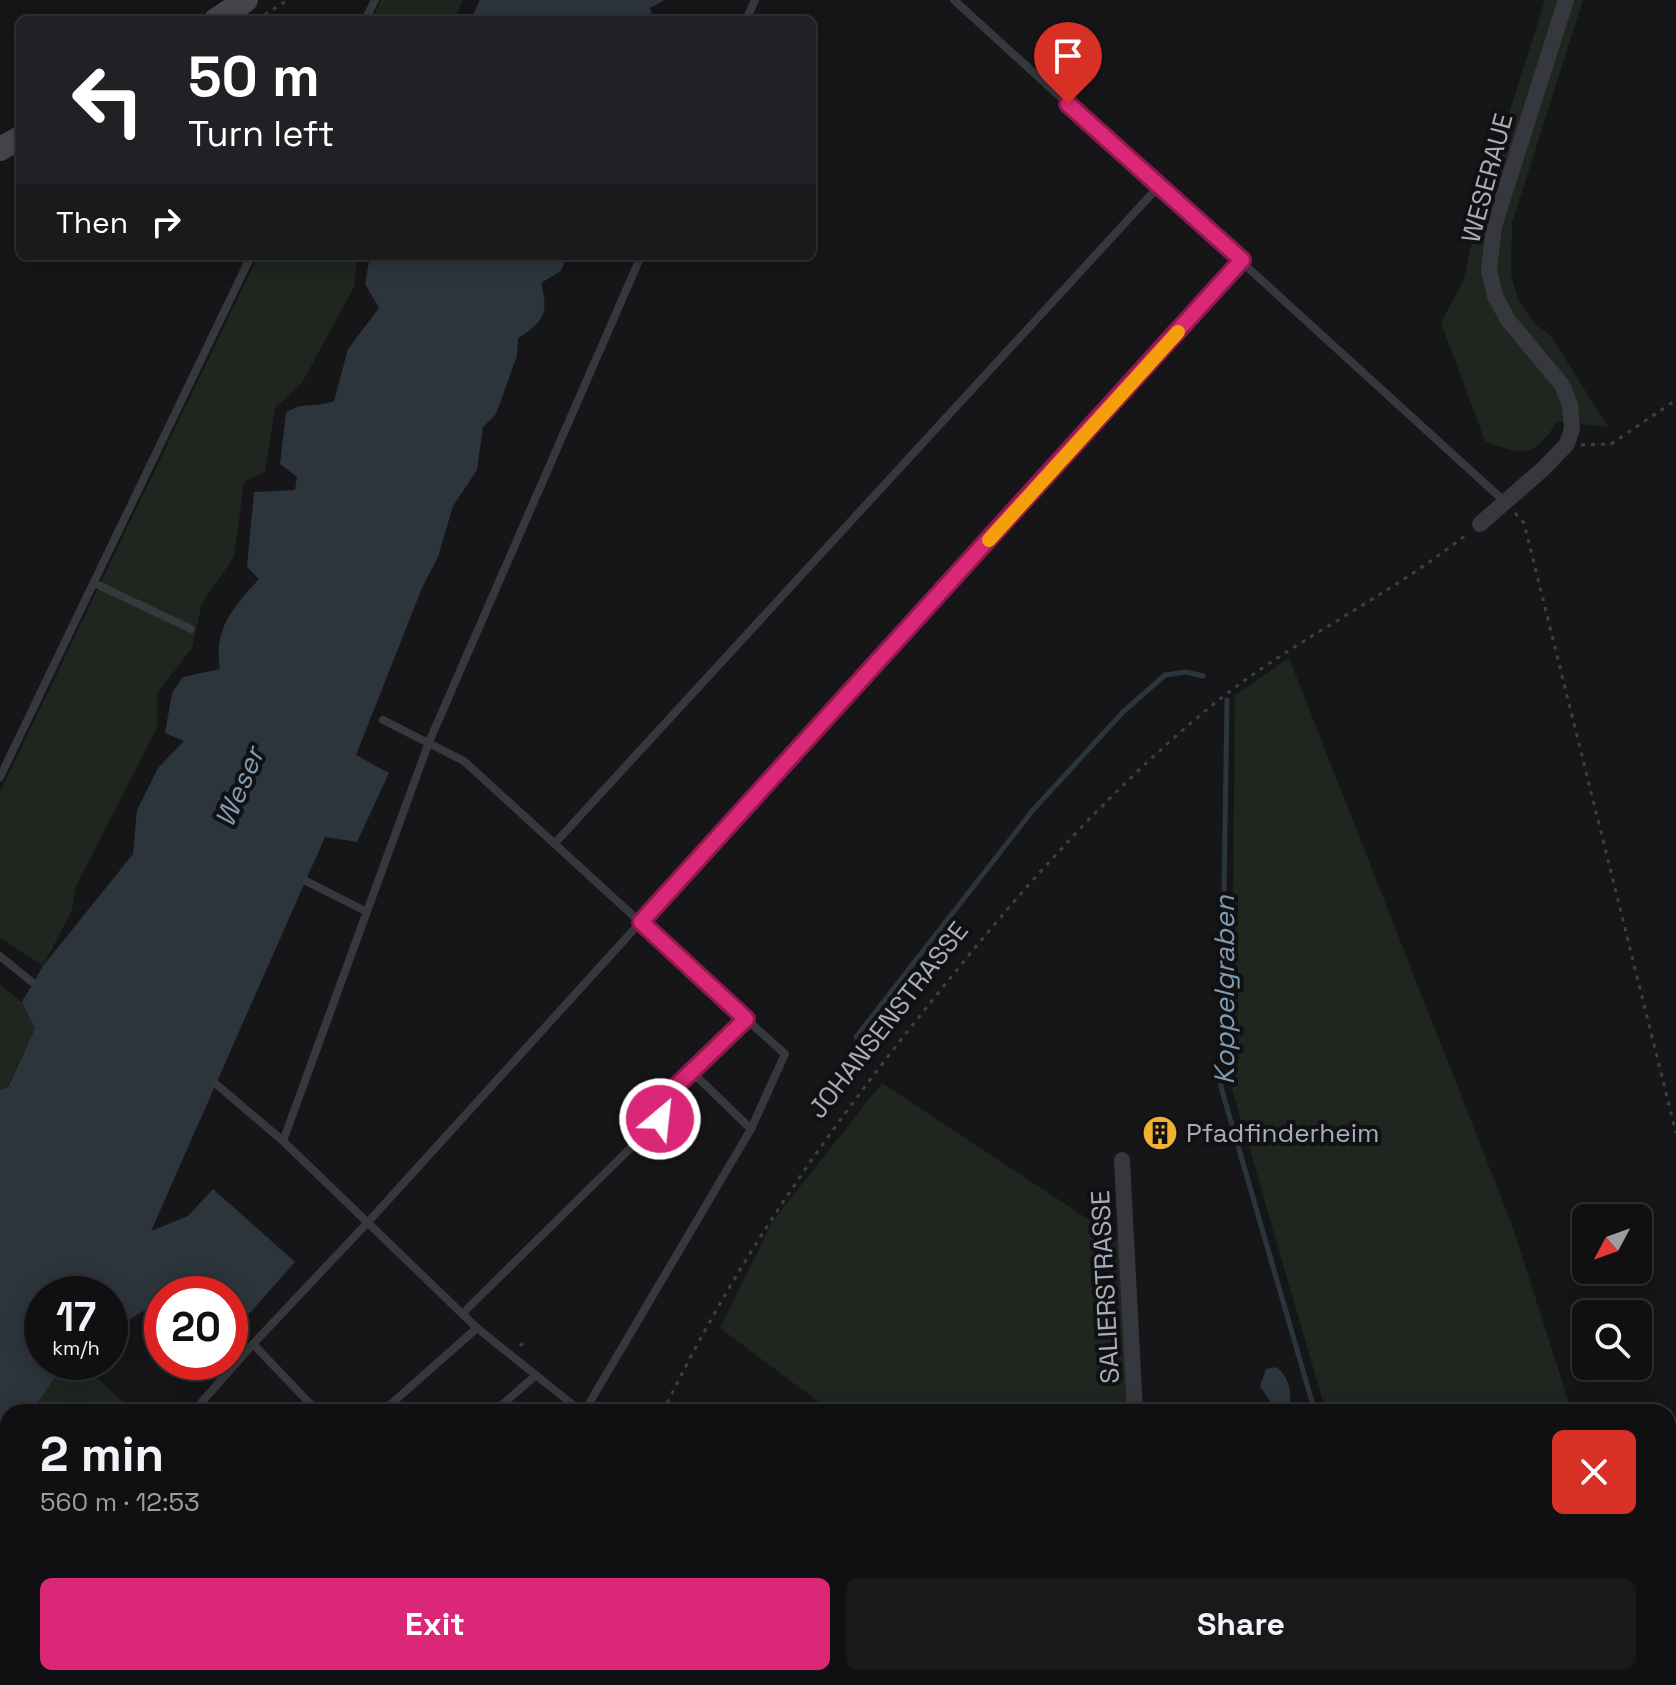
<!DOCTYPE html>
<meta charset="utf-8">
<style>
:root{--surface:#101012;--page:#19191b;--text:#f1f3f6;--muted:#9c9d9f;--line:#303032;--accent:#db2777}
body{margin:0;font-family:"Space Grotesk",sans-serif;background:var(--page);color:var(--text);height:100vh;display:flex;flex-direction:column;font-size:30px;white-space:nowrap}
*{box-sizing:border-box;margin:0}
p{font-size:26px;color:var(--muted)}
.icon{flex:none;width:44px;height:44px;fill:none;stroke:currentColor;stroke-width:2;stroke-linecap:round;stroke-linejoin:round}
.map{position:relative;flex:1;overflow:hidden}
.sheet{position:absolute;left:0px;top:1404px;width:1676px;height:282px;display:flex;flex-direction:column;background:var(--surface);border-radius:24px 24px 0 0;box-shadow:0 4px 20px #0003,0 0 0 2px var(--line)}
.sheet>*{flex:none}
.banner{position:absolute;left:16px;top:16px;width:800px;height:244px;border-radius:12px;box-shadow:0 4px 20px #0003,0 0 0 2px var(--line);background:#202124;color:#fff;overflow:hidden}
.needle{width:52px;rotate:229deg}
.tools{position:absolute;left:1572px;top:1204px;display:grid;gap:16px}
.tools a{display:grid;place-items:center;width:80px;height:80px;border-radius:12px;background:var(--surface);box-shadow:0 4px 20px #0003,0 0 0 2px var(--line);font-size:40px}
.speed{position:absolute;left:24px;top:1276px;display:flex;gap:16px;font-size:40px;font-weight:700;text-align:center}
.speed>*{display:grid;place-content:center;width:104px;height:104px;border-radius:50%;background:var(--surface);box-shadow:0 4px 20px #0003,0 0 0 2px var(--line);line-height:1}
.speed small{font-size:20px;font-weight:400}
.speed .limit{border:12px solid #d22;background:#fff;color:#111}
.pin{position:absolute;display:grid;place-items:center;width:68px;height:68px;color:#fff;margin:-82px -34px;border-radius:50% 50% 50% 0;rotate:-45deg;box-shadow:0 0 8px #0007}
.pin .icon{rotate:45deg}
.me{position:absolute;width:88px;margin:-44px;rotate:28deg;stroke-linejoin:round;filter:drop-shadow(0 0 6px #0008)}
.turn{display:flex;align-items:center;gap:28px;height:168px;padding:0 40px;font-size:36px}
.turn .icon{width:104px;height:104px;stroke-width:2.5}
.turn b{display:block;font-size:56px;line-height:68px}
.then{display:flex;align-items:center;height:76px;padding:0 40px;background:#0003;gap:16px;font-size:30px}
.round{display:grid;place-items:center;flex:none;width:84px;height:84px;border-radius:12px;background:var(--page)}
.head{display:flex;align-items:center;justify-content:space-between;height:136px;padding:0 40px}
h1{font-size:48px;font-weight:600;line-height:60px}
.button{display:flex;gap:16px;margin-top:auto;padding:16px 40px}
.button a{flex:1;height:92px;border-radius:12px;background:var(--accent);color:#fff;font-size:32px;font-weight:600;line-height:92px;text-align:center}
.button a+a{background:var(--page);color:var(--text)}
.map>svg:first-child{display:block}
</style>
<div class="map">
<svg width="1676" height="1685" viewBox="0 0 1676 1685">
<rect width="100%" height="100%" fill="#161618"/>
<g fill="#1e261f">
<polygon points="381,0 463,0 454,20 372,20"/>
<path d="M1545,0H1583L1512,223L1511,275L1519,302L1536,325L1551,336L1608,427L1557,421C1535,459 1521,455 1485,441L1441,323L1464,279L1481,201Z"/>
<polygon points="258,256 357,256 354,287 302,383 275,408 265,472 244,482 234,557 202,603 192,648 157,694 157,728 76,886 72,910 43,966 0,938 0,792"/>
<polygon points="1289,658 1512,1225 1572,1412 1326,1412 1231,1085 1235,695"/>
<polygon points="0,985 22,1002 35,1027 7,1087 0,1090"/>
<polygon points="882,1083 1121,1241 1129,1412 832,1412 720,1328 772,1222"/>
<polygon points="66,1362 79,1362 134,1412 31,1412"/>
<polygon points="8,1445 8,1606 0,1616 0,1456"/>
<polygon points="1668,1629 1676,1641 1676,1685 1522,1685 1518,1678 1668,1678"/>
<polygon points="0,1642 8,1648 8,1678 172,1678 166,1685 0,1685"/>
<polygon points="230,1678 630,1678 630,1685 224,1685"/>
<polygon points="1397,1678 1476,1678 1481,1685 1369,1685"/>
</g>
<g fill="#2c353c">
<polygon points="480,0 665,0 650,8 653,20 477,20 474,13"/>
<path d="M370,256H567L561,271L541,283C549,312 544,322 518,338L517,356L496,414L483,427L477,470L453,506L438,557L422,588L356,755L389,773L357,842L325,837L151,1231L188,1216L213,1189L295,1262L239,1325L230,1317V1294H206L192,1282L172,1294H162V1300L110,1331V1294H42V1362H66L31,1412H8V1445L0,1456V1090L8,1087L35,1028L22,1002L43,966L133,854L137,810L158,768L184,741L165,733L172,693L183,677L220,669C213,628 234,607 259,579L247,567L254,492L295,490L297,477L280,464L286,413C302,401 316,408 334,401L348,349L379,308L365,284Z"/>
<path d="M1276,1367C1288,1376 1291,1388 1290,1402L1271,1403L1260,1386L1266,1369Z"/>
<polygon points="466,1678 529,1678 524,1685 461,1685"/>
</g>
<g fill="none" stroke-linecap="round" stroke-linejoin="round">
<g stroke="#2c353c" stroke-width="5">
<polyline points="1227,700 1221,1087 1315,1412"/>
<polyline points="856,1037 1033,810 1123,712 1165,675 1186,672 1203,676"/>
<polyline points="1505,1678 1511,1685"/>
</g>
<g stroke="#3d3f44" stroke-width="3" stroke-dasharray="4 6" stroke-linecap="butt">
<polyline points="256,20 288,0"/>
<polyline points="1581,445 1611,444 1676,400"/>
<polyline points="1515,513 1524,523 1676,1133"/>
<polyline points="520,1346 527,1339"/>
<path d="M663,1412C735,1261 830,1127 935,997C1018,893 1107,792 1210,707C1290,641 1387,598 1467,534"/>
<polyline points="1668,1458 1676,1450"/>
<polyline points="1668,1644 1676,1657"/>
<polyline points="175,1685 181,1678"/>
</g>
<g stroke="#37383d" stroke-width="8">
<polyline points="954,0 1504,501"/>
<polyline points="365,20 375,0"/>
<polyline points="746,20 755,0"/>
<polyline points="94,583 191,629"/>
<polyline points="383,720 464,761 746,1019 663,1099 660,1119 463,1313"/>
<polyline points="0,777 251,256"/>
<polyline points="556,842 1159,186"/>
<polyline points="306,881 365,911"/>
<polyline points="0,956 32,982"/>
<polyline points="692,1072 751,1129"/>
<polyline points="216,1084 283,1141"/>
<polyline points="193,1412 253,1344"/>
<polyline points="318,1412 253,1344 369,1221 1242,260"/>
<polyline points="382,1412 477,1328"/>
<polyline points="494,1412 536,1375"/>
<polyline points="582,1412 477,1328 283,1141 429,742 641,256"/>
<polyline points="584,1412 751,1129 785,1054 746,1019"/>
<polyline points="0,1656 8,1646"/>
<polyline points="0,1671 16,1685"/>
</g>
<g stroke="#37383d" stroke-width="16">
<polyline points="1480,524 1544,468 1567,444 1572,429 1570,405 1562,385 1508,320 1495,296 1489,270 1494,226 1566,0"/>
<polyline points="1122,1160 1135,1412"/>
<polyline points="646,1678 646,1685"/>
<polyline points="1009,1678 1018,1685"/>
<polyline points="1059,1685 1066,1678"/>
</g>
<g stroke="#45474d" stroke-width="24">
<polyline points="216,20 246,0"/>
<polyline points="0,149 20,138"/>
</g>
</g>
<g fill="none" stroke-linecap="round" stroke-linejoin="round">
<defs>
<polyline id="route" points="660,1119 663,1099 746,1019 641,922 1242,260 1068,104"/>
</defs>
<use href="#route" stroke="#8e194d" stroke-width="20"/>
<use href="#route" stroke="#db2777" stroke-width="14"/>
<polyline stroke="#f59e0b" stroke-width="14" points="989,540 1178,332"/>
</g>
<defs>
<symbol id="building-disc" viewBox="-11 -11 22 22"><circle r="9.5" fill="#f2b134" stroke="#111113"/><path d="M-4-6H4V6H1V3H-1V6H-4ZM-2.5-4.3h1.7v1.8h-1.7ZM.8-4.3h1.7v1.8H.8ZM-2.5-1h1.7V.8h-1.7ZM.8-1h1.7V.8H.8Z" fill="#111"/></symbol>
</defs>
<g fill-rule="evenodd">
<use href="#building-disc" x="1140" y="1113" width="40" height="40"/>
</g>
<g text-anchor="middle" dominant-baseline="central" stroke-width="8" stroke-linejoin="round" paint-order="stroke">
<g font-size="26" fill="#a8adb8" stroke="#111113">
<text transform="translate(1487 178) rotate(-75)">WESERAUE</text>
<text transform="translate(888 1020) rotate(-52)">JOHANSENSTRASSE</text>
<text transform="translate(1105 1287) rotate(-93)">SALIERSTRASSE</text>
</g>
<g font-size="26" fill="#a8adb8" stroke="#111113" text-anchor="start">
<text x="1186" y="1133">Pfadfinderheim</text>
</g>
<g font-size="28" font-style="italic" fill="#7f9bb3" stroke="#111113">
<text transform="translate(239 787) rotate(-67)">Weser</text>
<text transform="translate(1224 990) rotate(-90)">Koppelgraben</text>
</g>
</g>
</svg>
<div class="tools">
<a><svg class="needle" viewBox="-14 -14 28 28"><path d="M0-13l5 13h-10z" fill="#e53935"/><path d="M0 13l5-13h-10z" fill="#9c9d9f"/></svg></a>
<a><svg class="icon" aria-label="search" viewBox="0 0 24 24"><circle cx="10" cy="10" r="6"/><path d="M15 15l6 6"/></svg></a>
</div>
<div class="speed"><div>17<small>km/h</small></div><div class="limit">20</div></div>
<div class="pin" style="left:1068px;top:104px;background:#d93025"><svg class="icon" aria-label="arrive" viewBox="0 0 24 24"><path d="M6 21V4h12l-3 4 3 4H6"/></svg></div>
<svg class="me" style="left:660px;top:1119px" viewBox="-20 -20 40 40"><circle r="17" fill="#db2777" stroke="#fff" stroke-width="3"/><path d="M0-11L8 9 0 5-8 9z" fill="#fff"/></svg>
<div class="banner">
<div class="turn"><svg class="icon" aria-label="left" viewBox="0 0 24 24"><path d="M17 20v-9H6M10 6l-5 5 5 5"/></svg><div><b>50 m</b>Turn left</div></div>
<div class="then">Then<svg class="icon" aria-label="right" viewBox="0 0 24 24"><path d="M7 20v-9h11M14 6l5 5-5 5"/></svg></div>
</div>
<section class="sheet">
<div class="head"><div><h1>2 min</h1><p>560 m · 12:53</p></div><a class="round" style="background:#d93025;color:#fff"><svg class="icon" aria-label="close" viewBox="0 0 24 24"><path d="M6 6l12 12M18 6L6 18"/></svg></a></div>
<div class="button"><a>Exit</a><a>Share</a></div>
</section>
</div>
